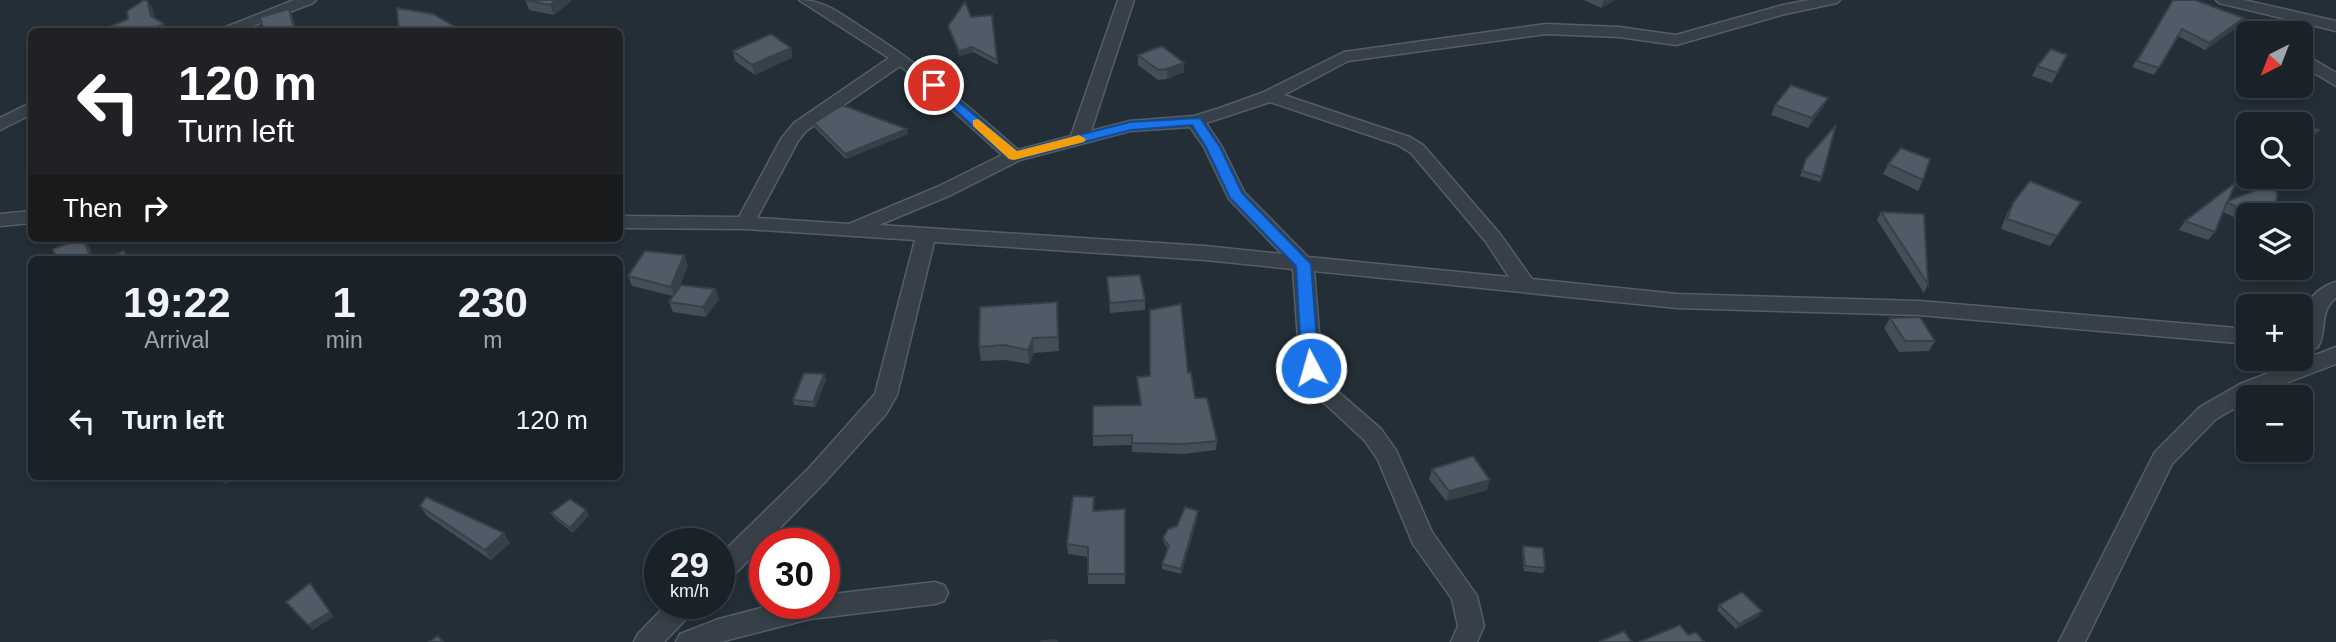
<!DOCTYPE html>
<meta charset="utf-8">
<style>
:root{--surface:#1a2229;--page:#272f35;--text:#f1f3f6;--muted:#9fa4a8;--line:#383f46}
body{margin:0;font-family:Helvetica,sans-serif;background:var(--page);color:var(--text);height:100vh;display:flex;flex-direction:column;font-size:26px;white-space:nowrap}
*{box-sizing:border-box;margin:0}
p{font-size:23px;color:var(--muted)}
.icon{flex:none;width:38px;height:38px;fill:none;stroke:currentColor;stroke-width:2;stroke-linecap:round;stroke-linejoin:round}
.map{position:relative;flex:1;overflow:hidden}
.details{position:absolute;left:28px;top:256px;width:595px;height:224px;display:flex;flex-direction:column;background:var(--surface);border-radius:10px;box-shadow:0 4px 10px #0003,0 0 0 2px var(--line)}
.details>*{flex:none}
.top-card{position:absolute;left:28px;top:28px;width:595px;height:214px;border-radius:10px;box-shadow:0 4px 10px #0003,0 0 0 2px var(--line);background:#202124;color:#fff;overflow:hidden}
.needle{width:46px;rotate:222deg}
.buttons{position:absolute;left:2236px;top:21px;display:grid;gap:14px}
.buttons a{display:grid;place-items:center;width:77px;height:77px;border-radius:10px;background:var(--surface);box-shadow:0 4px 10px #0003,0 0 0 2px var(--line);font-size:35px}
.speed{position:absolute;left:644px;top:528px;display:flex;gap:14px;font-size:35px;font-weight:700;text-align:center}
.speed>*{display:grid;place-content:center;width:91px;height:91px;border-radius:50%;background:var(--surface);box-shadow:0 4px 10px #0003,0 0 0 2px var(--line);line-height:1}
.speed small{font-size:18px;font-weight:400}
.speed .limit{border:10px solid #d22;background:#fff;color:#111}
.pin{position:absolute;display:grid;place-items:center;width:60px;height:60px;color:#fff;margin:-30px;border:4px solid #fff;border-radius:50%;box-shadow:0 2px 7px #0007}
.me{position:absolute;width:77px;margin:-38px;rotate:354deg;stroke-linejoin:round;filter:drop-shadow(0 0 5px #0008)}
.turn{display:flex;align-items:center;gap:24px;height:147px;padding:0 35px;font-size:32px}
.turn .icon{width:91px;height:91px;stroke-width:2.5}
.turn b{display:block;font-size:49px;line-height:60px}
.then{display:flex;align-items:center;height:66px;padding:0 35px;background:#0003;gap:14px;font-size:26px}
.eta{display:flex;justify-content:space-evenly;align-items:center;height:119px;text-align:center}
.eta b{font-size:42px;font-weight:600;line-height:49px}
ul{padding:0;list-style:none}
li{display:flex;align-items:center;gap:21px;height:91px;padding:0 35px}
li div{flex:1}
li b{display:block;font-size:26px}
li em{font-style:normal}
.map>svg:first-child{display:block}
</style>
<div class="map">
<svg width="2336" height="642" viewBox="0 0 2336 642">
<rect width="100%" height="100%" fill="#232e37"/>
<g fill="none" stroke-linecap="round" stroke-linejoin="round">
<defs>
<g id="street">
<polygon points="294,0 316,0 313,3 237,32 213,32"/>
<path d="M799,0C824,0 841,14 861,27C919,63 967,105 1018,150L1071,136L1118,0H1134L1091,131L1130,121L1194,116L1220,108L1264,92L1344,52L1546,24L1619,27L1676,35L1783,5L1809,0H1840L1837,3L1785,14L1676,45L1619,37L1546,34L1348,61L1284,95L1410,137L1423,145L1500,234L1532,279L1677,294L1919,301L2249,329V344L1919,315L1677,308L1314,271L1322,368L1328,383L1381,429L1396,450L1432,532L1477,596L1484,626L1477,642H1451L1458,626L1452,599L1413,544L1378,460L1365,441L1308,388L1300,368L1293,269L1205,260L934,242L897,395L886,414L825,482L728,581L719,584V556L809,468L875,394L915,240L745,229L620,228V216L739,217L781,139L794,123L889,58ZM900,66L928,88L1002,155L937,187L849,224L757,218L798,141L806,131ZM1270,102L1398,145L1411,153L1486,242L1509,277L1308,257L1244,192L1222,147L1206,123ZM1190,127L1204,147L1229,199L1282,254L1205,246L879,225L951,195L1020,160L1130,131Z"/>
<polygon points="2216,0 2244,0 2336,21 2336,31 2219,3"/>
<polygon points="2301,52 2336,73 2336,86 2301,65"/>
<polygon points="32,102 32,114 0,130 0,118"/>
<polygon points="32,211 32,223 0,226 0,214"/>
<path d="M2336,282V298C2318,312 2328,330 2318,347L2310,350L2302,347C2296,320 2307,290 2336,282Z"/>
<polygon points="2336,347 2336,364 2249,397 2249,400 2216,419 2172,464 2085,642 2059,642 2155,452 2200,407 2240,384"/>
<polygon points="935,582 944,585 948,593 944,601 935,604 810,619 720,642 676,642 680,634 719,619 776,604 824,604 824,595"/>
<polygon points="667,604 697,604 693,612 664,642 634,642 638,634"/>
</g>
</defs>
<use href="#street" stroke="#555e65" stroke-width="3"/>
<use href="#street" fill="#374048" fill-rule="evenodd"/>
</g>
<g fill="#444e58">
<polygon points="525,0 572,0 554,15 529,10"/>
<polygon points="1584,0 1615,0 1601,8"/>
<polygon points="2173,0 2240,25 2205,50 2178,36 2154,75 2132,67"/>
<polygon points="992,15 998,65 973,52 960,56 949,31 948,26 971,17"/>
<polygon points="733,51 793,57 755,75 735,61"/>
<polygon points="1138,55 1184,72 1167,79 1158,80 1138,65"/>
<polygon points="2067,55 2052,83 2032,76 2037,66"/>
<polygon points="1828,98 1823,107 1808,128 1771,115 1775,105"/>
<polygon points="814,123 908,134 846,159 815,128"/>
<polygon points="1806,159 1822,177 1820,182 1800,176"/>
<polygon points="1888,164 1923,180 1918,191 1883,174"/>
<polygon points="2228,201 2269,215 2249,215 2249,224 2223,212 2215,232 2208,240 2179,230 2185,221"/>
<polygon points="2013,203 2074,212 2050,246 2001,229 2007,213"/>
<polygon points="1881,212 1928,284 1924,293 1877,220"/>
<polygon points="684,255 688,266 678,289 715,289 719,299 706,317 673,312 669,302 673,296 632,286 628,276"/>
<polygon points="1107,277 1145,300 1145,310 1110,313"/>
<polygon points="1057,302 1059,351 1034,353 1029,364 1005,360 981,361 979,347"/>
<polygon points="1890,318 1935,341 1929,351 1899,352 1884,328"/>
<polygon points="1188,373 1195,398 1217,441 1216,450 1184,454 1132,452 1132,445 1093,446 1093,436 1140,405 1137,377"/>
<polygon points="826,380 815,407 794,405 793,400"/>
<polygon points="1432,469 1487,490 1446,501 1429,479"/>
<polygon points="420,506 510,543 491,560 427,516"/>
<polygon points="1094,511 1126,519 1125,584 1088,584 1088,557 1068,554 1067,544"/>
<polygon points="1198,511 1198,516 1181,574 1162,569 1162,564 1168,550 1164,543 1163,538"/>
<polygon points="551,513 589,515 573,533 554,518"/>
<polygon points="1523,546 1545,568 1543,573 1524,571 1522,551"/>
<polygon points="1719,605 1759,616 1736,629 1717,610"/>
</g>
<g fill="#374047">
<polygon points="147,0 152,7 157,24 151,16"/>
<polygon points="557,0 572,0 554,15 550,5"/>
<polygon points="1604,0 1615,0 1601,8"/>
<polygon points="289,9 293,17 297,32 295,32"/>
<polygon points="2244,18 2240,25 2205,50 2209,43"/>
<polygon points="164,24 169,32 147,32"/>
<polygon points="972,47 973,52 960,56 959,51"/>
<polygon points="791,48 793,57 755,75 752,65"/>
<polygon points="1184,63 1184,72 1167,79 1167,69"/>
<polygon points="1828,98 1823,107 1808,128 1812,118"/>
<polygon points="907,129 908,134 846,159 845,154"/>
<polygon points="2319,130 2312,138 2301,149 2301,146"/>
<polygon points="83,238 89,246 94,259 91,259"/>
<polygon points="684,255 688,266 675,297 671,287"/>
<polygon points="715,289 719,299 706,317 703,307"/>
<polygon points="1033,338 1034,353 1029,364 1028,350"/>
<polygon points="824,374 826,380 815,407 813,402"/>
<polygon points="217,476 241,476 224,484"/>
<polygon points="1490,480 1487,490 1446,501 1449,491"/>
<polygon points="586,510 589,515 573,533 570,528"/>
<polygon points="1198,511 1198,516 1181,574 1181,569"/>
<polygon points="504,533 510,543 491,560 485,550"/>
<polygon points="310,583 334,617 312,630 308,625"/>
<polygon points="1762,611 1759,616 1736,629 1739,624"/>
</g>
<g fill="#4f5b66" stroke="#374047" stroke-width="2">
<polygon points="144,0 147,0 151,16 164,24 147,32 111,32 106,28 128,19 127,11"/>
<polygon points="525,0 557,0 550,5"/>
<polygon points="2173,0 2195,0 2244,18 2209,43 2182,29 2159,68 2137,61"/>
<polygon points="965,2 971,17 992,15 997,60 972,47 959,51 948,26"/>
<polygon points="397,8 433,14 464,32 399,32"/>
<polygon points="289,9 295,32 264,32 260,17"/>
<polygon points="771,34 791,48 752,65 733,51"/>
<polygon points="1162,46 1184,63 1167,69 1158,70 1138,55"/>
<polygon points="2051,49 2067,55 2057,73 2037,66"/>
<polygon points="1791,85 1828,98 1812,118 1775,105"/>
<polygon points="842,105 907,129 845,154 814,123"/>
<polygon points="2288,112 2308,119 2306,125 2319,130 2301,146 2301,124 2274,124"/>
<polygon points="1836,125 1822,177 1802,171 1806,159"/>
<polygon points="1901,148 1930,159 1923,180 1888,164"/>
<polygon points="2030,181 2081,202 2057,236 2007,219 2013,203"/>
<polygon points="2236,182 2228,201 2269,185 2277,193 2276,207 2265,215 2254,215 2227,202 2215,232 2185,221"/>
<polygon points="1881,212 1924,214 1928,284"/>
<polygon points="83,238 91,259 57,259 53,249"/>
<polygon points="123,251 131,259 107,259"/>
<polygon points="645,251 684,255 671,287 628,276"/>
<polygon points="350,255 382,255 379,259 346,259"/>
<polygon points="1140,275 1145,300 1110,303 1107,277"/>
<polygon points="681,285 715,289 703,307 669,302"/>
<polygon points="1057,302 1058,337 1033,338 1028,350 1004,345 979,347 980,307"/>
<polygon points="1181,304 1188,373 1191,372 1195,398 1207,398 1217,441 1184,444 1132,443 1132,435 1093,436 1093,406 1141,405 1137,377 1150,376 1150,310"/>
<polygon points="1920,317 1935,341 1905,341 1890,318"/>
<polygon points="804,373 824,374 813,402 793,400"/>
<polygon points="1473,456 1490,480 1449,491 1432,469"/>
<polygon points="1073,496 1094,497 1093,511 1125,509 1125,574 1088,574 1088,547 1067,544"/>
<polygon points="426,497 504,533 485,550 420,506"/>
<polygon points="570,499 586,510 570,528 551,513"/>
<polygon points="1185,507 1198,511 1181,569 1162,564 1169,546 1163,538 1168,529 1177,526"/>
<polygon points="1523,546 1543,548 1545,568 1525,566"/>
<polygon points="310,583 330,612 308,625 286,602"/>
<polygon points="1742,592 1762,611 1739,624 1719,605"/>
<polygon points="1680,625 1688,635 1696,632 1704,642 1639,642"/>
<polygon points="1624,631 1632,642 1599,642"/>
<polygon points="438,636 443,642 429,642"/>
<polygon points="1052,640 1058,642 1041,642 1042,641"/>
</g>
<polygon fill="#1a73e8" stroke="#114b97" stroke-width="2" points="934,81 1017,151 1130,122 1200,118 1220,147 1242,193 1311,264 1319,368 1317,372 1311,374 1302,368 1296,266 1230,198 1206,147 1192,125 1131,130 1014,160 1009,159 930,87 928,85"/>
<polygon fill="#f59e0b" points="978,119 1017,151 1079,135 1086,139 1084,142 1014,160 1009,159 973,126 973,120"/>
</svg>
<div class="buttons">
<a><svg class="needle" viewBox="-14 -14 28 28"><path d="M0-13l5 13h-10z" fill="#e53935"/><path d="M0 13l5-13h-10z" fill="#9fa4a8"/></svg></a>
<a><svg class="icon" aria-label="search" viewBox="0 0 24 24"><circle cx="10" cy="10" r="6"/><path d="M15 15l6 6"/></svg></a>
<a><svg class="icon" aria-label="layers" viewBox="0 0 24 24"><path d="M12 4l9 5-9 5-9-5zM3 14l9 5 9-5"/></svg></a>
<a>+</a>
<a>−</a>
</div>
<div class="speed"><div>29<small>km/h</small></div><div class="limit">30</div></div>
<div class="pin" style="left:934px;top:85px;background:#d93025"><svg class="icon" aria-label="arrive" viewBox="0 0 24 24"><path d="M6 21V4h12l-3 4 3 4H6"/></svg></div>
<svg class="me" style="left:1311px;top:368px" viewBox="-20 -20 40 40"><circle r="17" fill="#1a73e8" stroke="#fff" stroke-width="3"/><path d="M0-11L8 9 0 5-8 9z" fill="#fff"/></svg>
<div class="top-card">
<div class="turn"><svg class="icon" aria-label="left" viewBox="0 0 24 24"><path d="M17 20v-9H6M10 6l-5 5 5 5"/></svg><div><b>120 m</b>Turn left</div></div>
<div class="then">Then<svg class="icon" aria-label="right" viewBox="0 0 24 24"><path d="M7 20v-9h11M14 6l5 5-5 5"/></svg></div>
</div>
<section class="details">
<div class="eta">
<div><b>19:22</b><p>Arrival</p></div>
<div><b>1</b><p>min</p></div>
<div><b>230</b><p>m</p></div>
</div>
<ul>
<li><svg class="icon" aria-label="left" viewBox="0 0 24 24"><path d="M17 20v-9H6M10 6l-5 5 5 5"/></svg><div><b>Turn left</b></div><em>120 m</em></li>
</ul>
</section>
</div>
